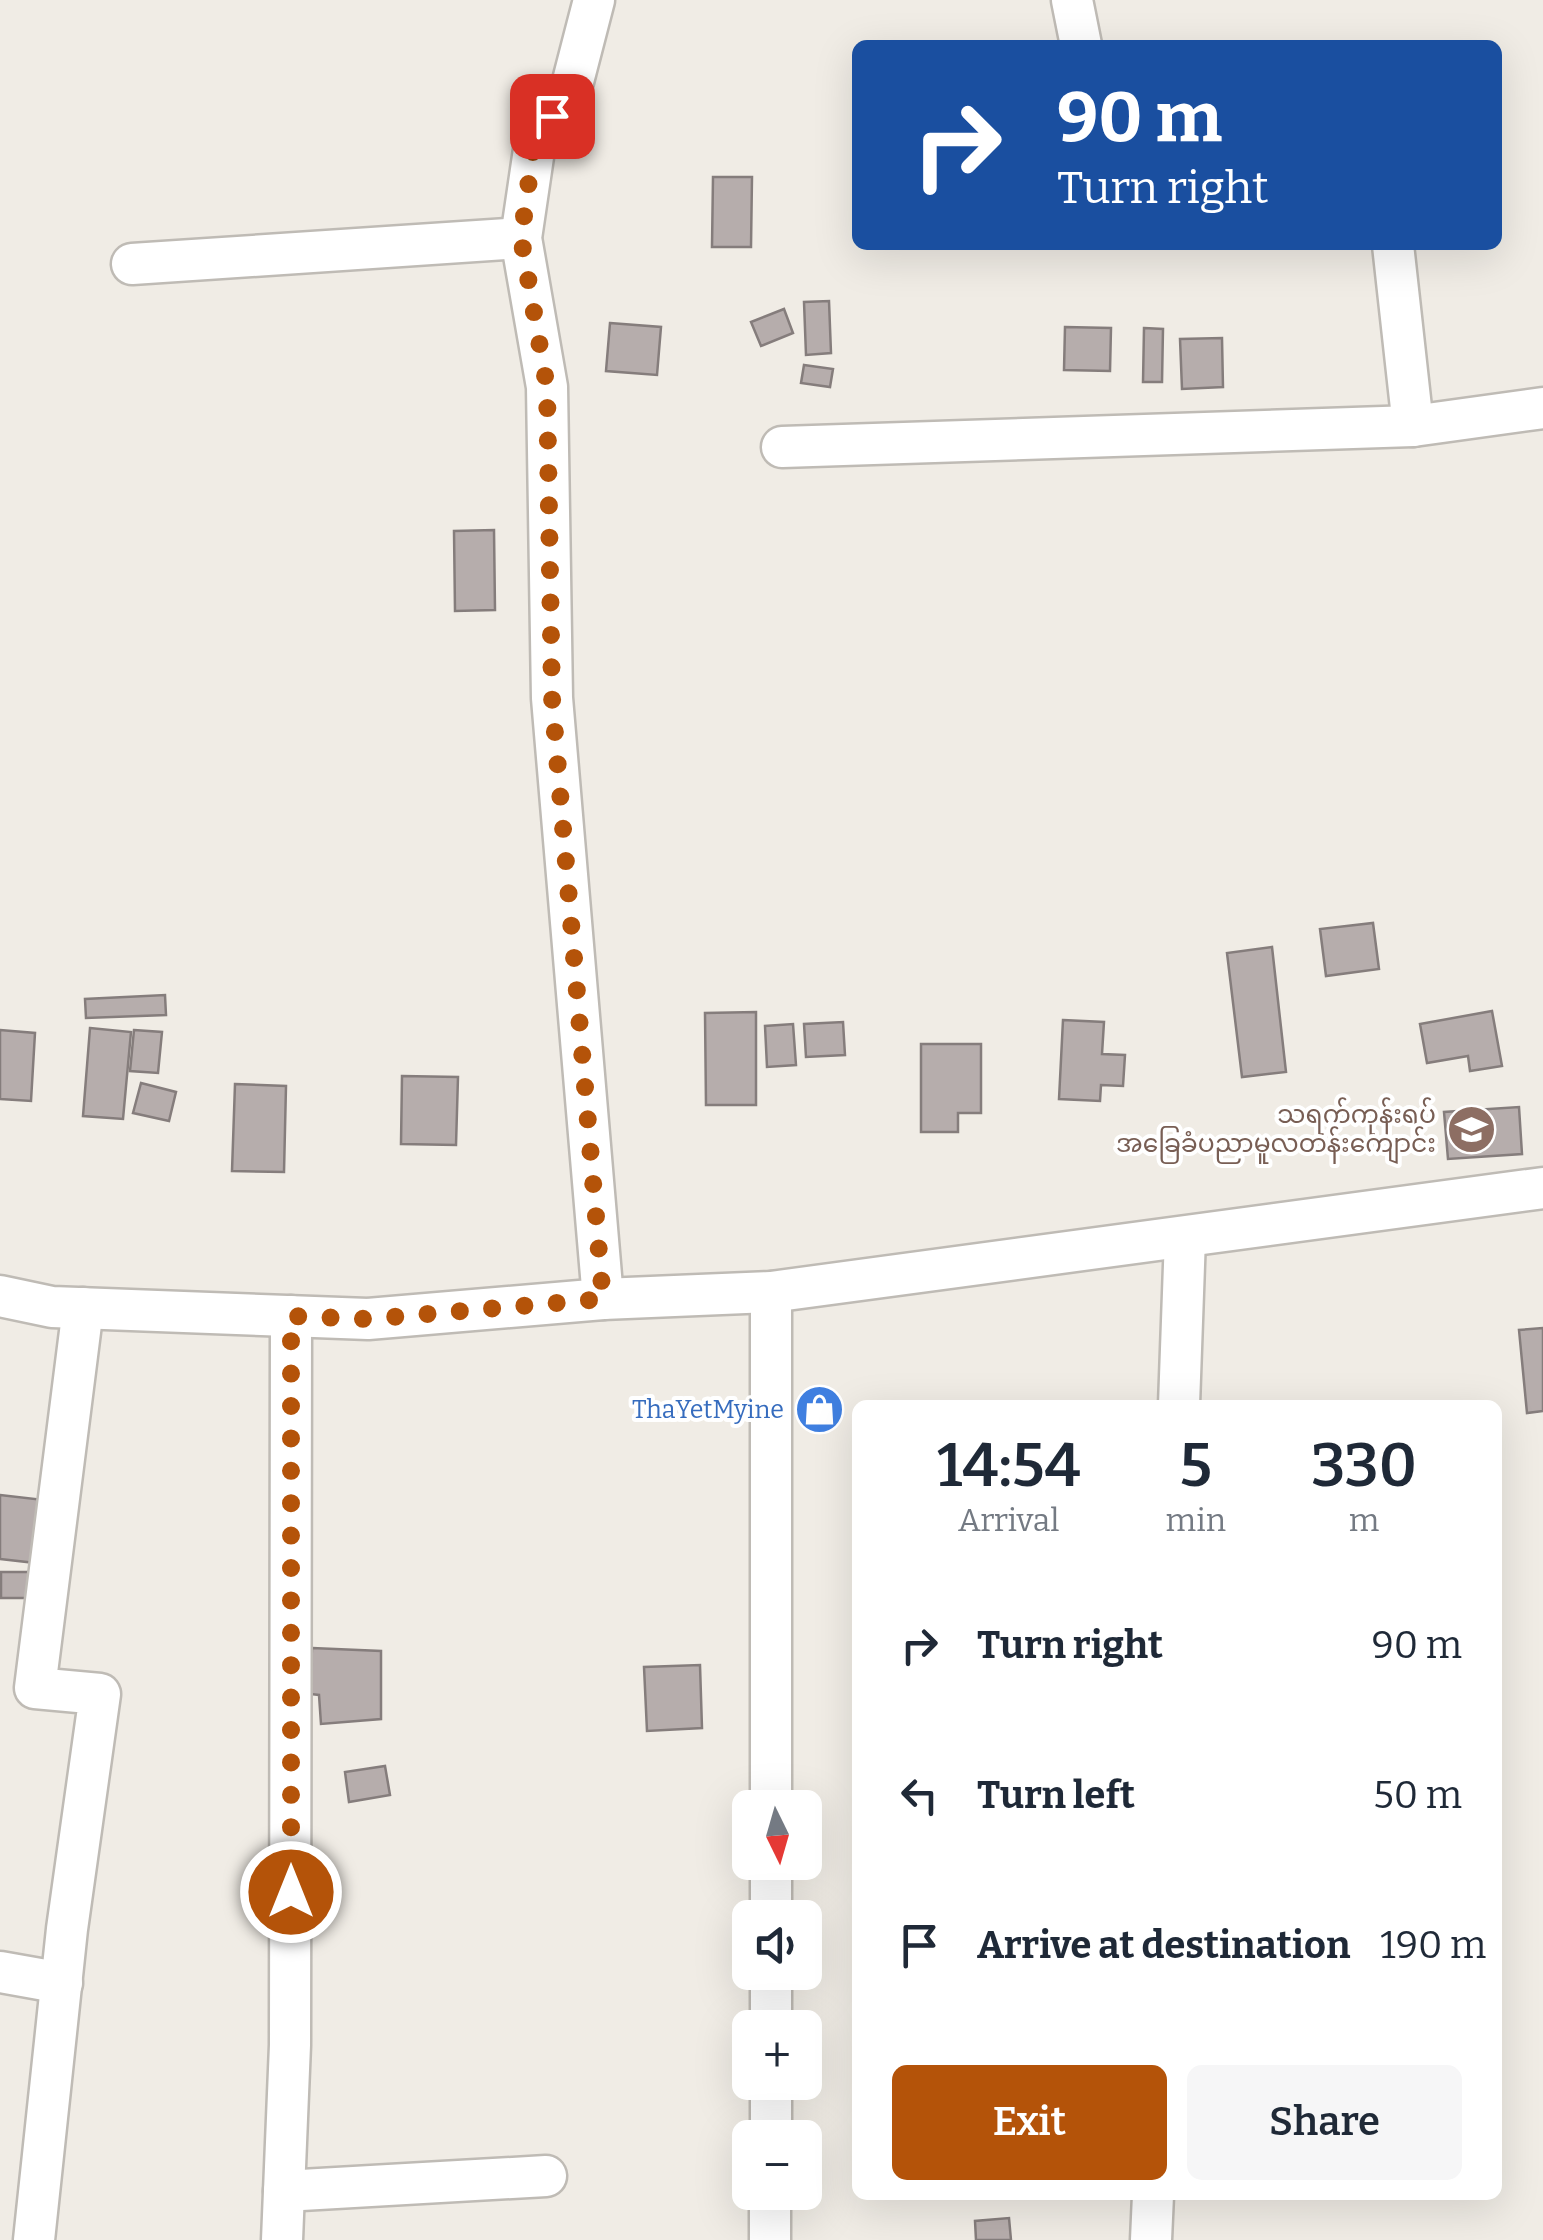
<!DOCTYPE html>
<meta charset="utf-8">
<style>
:root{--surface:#fff;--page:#f6f6f7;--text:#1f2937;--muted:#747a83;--accent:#b45309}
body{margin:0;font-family:Bitter,"Noto Sans Myanmar",serif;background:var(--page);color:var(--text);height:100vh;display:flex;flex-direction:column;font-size:38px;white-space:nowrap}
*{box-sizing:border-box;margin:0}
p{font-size:32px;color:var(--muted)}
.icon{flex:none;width:55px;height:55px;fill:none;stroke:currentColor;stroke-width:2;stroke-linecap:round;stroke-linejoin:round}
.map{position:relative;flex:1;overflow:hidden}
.details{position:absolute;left:852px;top:1400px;width:650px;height:800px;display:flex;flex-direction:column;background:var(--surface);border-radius:15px;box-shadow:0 10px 40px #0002}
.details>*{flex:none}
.top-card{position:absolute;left:852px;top:40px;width:650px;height:210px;border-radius:15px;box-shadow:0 10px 40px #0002;background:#1a4fa0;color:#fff;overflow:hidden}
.needle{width:65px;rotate:175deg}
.tools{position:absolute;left:732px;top:1790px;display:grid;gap:20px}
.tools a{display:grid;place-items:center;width:90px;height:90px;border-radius:15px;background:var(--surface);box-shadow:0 10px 40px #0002;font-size:50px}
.pin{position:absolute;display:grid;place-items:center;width:85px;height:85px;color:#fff;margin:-42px;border-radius:20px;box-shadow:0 5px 15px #0006}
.me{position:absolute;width:110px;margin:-55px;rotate:0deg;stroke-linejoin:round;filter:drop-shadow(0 0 8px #0008)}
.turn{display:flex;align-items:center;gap:35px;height:210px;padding:0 40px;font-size:45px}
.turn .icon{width:130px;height:130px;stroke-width:2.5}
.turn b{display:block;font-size:70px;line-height:85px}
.eta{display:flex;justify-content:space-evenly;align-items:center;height:170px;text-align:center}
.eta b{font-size:60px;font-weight:600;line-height:70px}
.primary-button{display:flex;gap:20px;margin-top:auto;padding:20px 40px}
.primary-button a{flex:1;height:115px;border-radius:15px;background:var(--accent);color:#fff;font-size:40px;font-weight:600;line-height:115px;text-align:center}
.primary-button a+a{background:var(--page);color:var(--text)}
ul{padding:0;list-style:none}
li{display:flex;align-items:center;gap:30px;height:150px;padding:0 40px}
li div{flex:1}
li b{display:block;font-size:38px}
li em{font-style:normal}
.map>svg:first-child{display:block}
</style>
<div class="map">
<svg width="1543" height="2240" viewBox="0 0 1543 2240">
<rect width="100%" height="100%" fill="#f0ece5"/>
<g fill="#b6adac" stroke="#857d7c" stroke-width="2.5">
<polygon points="713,177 752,177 751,247 712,247"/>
<polygon points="829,301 831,353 806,355 804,302"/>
<polygon points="784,309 793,333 761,346 751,322"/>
<polygon points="610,323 661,327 657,375 606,371"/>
<polygon points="1065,327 1111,328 1110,371 1064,370"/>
<polygon points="1144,328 1163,329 1162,382 1143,382"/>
<polygon points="1222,338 1223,387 1182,389 1180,339"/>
<polygon points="804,365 833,369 830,387 801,383"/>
<polygon points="494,530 495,610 455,611 454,531"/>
<polygon points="1373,923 1379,969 1326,976 1320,929"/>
<polygon points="1272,947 1286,1072 1242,1077 1227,953"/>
<polygon points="165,995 166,1015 86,1018 85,999"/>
<polygon points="1492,1011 1502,1066 1470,1071 1468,1056 1427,1063 1420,1024"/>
<polygon points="756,1012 756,1105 706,1105 705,1013"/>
<polygon points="1063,1020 1104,1022 1102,1054 1125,1055 1123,1086 1101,1085 1100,1101 1059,1099"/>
<polygon points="843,1022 845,1055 806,1057 804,1024"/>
<polygon points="793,1024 796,1065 767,1067 765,1026"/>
<polygon points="90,1028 131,1032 123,1119 83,1116"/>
<polygon points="0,1030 35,1033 31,1101 0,1099"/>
<polygon points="134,1030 162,1032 158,1073 130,1071"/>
<polygon points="921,1044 981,1044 981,1113 958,1113 958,1132 921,1132"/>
<polygon points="402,1076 458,1077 456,1145 401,1144"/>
<polygon points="141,1083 176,1092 169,1121 133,1113"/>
<polygon points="235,1084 286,1086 284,1172 232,1171"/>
<polygon points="1519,1107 1522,1154 1448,1159 1444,1112"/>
<polygon points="1543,1328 1543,1411 1527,1413 1519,1330"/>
<polygon points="0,1495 44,1500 36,1563 0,1559"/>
<rect x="1" y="1572" width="37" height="26"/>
<polygon points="312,1648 381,1651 381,1719 321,1724 319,1695 310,1694"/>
<polygon points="700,1665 702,1728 647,1731 644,1667"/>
<polygon points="385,1766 390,1795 349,1802 345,1772"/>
<polygon points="1009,2218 1011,2240 976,2240 975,2221"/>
</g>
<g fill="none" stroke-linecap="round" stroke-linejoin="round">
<defs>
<g id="street">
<polyline points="594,0 571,89 535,143 521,238 547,387 552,698 603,1299"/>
<polyline points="1072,0 1081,45"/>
<polyline points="1393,245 1413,426"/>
<polyline points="132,264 521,238"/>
<polyline points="782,447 1413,426 1543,408"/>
<polyline points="0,1296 52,1307 368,1319 603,1299 771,1292 1543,1188"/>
<polyline points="1179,1405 1185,1237"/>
<polyline points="771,1808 771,1292"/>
<polyline points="771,1918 771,1862"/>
<polyline points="0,1972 62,1983"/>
<polyline points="771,2028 771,1972"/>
<polyline points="771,2138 771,2082"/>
<polyline points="284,2191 546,2176"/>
<polyline points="34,2240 67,1929 100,1694 35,1688 83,1308"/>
<polyline points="282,2240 290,2045 291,1316"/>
<polyline points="770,2240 770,2192"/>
<polyline points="1151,2240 1153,2195"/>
</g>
</defs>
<use href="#street" stroke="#bfbbb5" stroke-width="45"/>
<use href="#street" stroke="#fff" stroke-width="40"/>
</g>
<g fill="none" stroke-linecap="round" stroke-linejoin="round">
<polyline stroke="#b45309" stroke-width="18" stroke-dasharray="0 32.4" points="291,1892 291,1316 368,1319 603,1299 552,698 547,387 521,238 534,144 552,116"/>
</g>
<defs>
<symbol id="school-disc" viewBox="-11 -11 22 22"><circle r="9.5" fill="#8d6e63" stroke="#fff"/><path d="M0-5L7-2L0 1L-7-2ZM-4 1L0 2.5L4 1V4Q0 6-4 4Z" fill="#fff"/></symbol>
<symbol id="shop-disc" viewBox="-11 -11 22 22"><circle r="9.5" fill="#3f7fe0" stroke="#fff"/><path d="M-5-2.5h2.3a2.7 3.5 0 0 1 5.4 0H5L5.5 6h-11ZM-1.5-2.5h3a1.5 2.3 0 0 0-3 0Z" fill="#fff"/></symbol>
</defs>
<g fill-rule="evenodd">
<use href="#school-disc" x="1444" y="1102" width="55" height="55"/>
<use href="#shop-disc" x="792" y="1382" width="55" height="55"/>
</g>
<g text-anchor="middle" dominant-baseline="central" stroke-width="8" stroke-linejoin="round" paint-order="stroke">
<g font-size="25" fill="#785e54" stroke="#fff" text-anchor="end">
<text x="1436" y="1115">သရက်ကုန်းရပ်<tspan x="1436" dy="29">အခြေခံပညာမူလတန်းကျောင်း</tspan></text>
</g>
<g font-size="25" fill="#366cbe" stroke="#fff" text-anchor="end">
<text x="784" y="1410">ThaYetMyine</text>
</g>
</g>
</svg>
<div class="tools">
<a><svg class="needle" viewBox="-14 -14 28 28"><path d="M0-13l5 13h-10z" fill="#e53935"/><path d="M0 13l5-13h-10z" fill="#747a83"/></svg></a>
<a><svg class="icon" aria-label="sound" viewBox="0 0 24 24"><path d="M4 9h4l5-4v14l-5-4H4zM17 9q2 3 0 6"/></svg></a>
<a>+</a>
<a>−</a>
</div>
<div class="pin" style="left:552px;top:116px;background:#d93025"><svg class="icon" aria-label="arrive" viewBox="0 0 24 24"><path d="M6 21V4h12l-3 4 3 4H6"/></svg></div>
<svg class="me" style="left:291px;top:1892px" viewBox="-20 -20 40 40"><circle r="17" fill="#b45309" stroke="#fff" stroke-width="3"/><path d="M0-11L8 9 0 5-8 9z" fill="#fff"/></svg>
<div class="top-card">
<div class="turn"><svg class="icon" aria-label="right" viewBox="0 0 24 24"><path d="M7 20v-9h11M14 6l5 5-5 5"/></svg><div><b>90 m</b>Turn right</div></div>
</div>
<section class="details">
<div class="eta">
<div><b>14:54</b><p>Arrival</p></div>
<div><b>5</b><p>min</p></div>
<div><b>330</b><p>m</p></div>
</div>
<ul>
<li><svg class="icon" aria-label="right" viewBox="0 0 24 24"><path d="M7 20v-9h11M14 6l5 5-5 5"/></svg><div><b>Turn right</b></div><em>90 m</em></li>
<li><svg class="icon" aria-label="left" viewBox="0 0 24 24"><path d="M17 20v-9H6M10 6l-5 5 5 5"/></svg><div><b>Turn left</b></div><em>50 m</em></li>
<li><svg class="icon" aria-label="arrive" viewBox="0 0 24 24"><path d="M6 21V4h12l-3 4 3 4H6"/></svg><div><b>Arrive at destination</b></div><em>190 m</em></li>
</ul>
<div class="primary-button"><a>Exit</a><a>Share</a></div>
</section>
</div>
